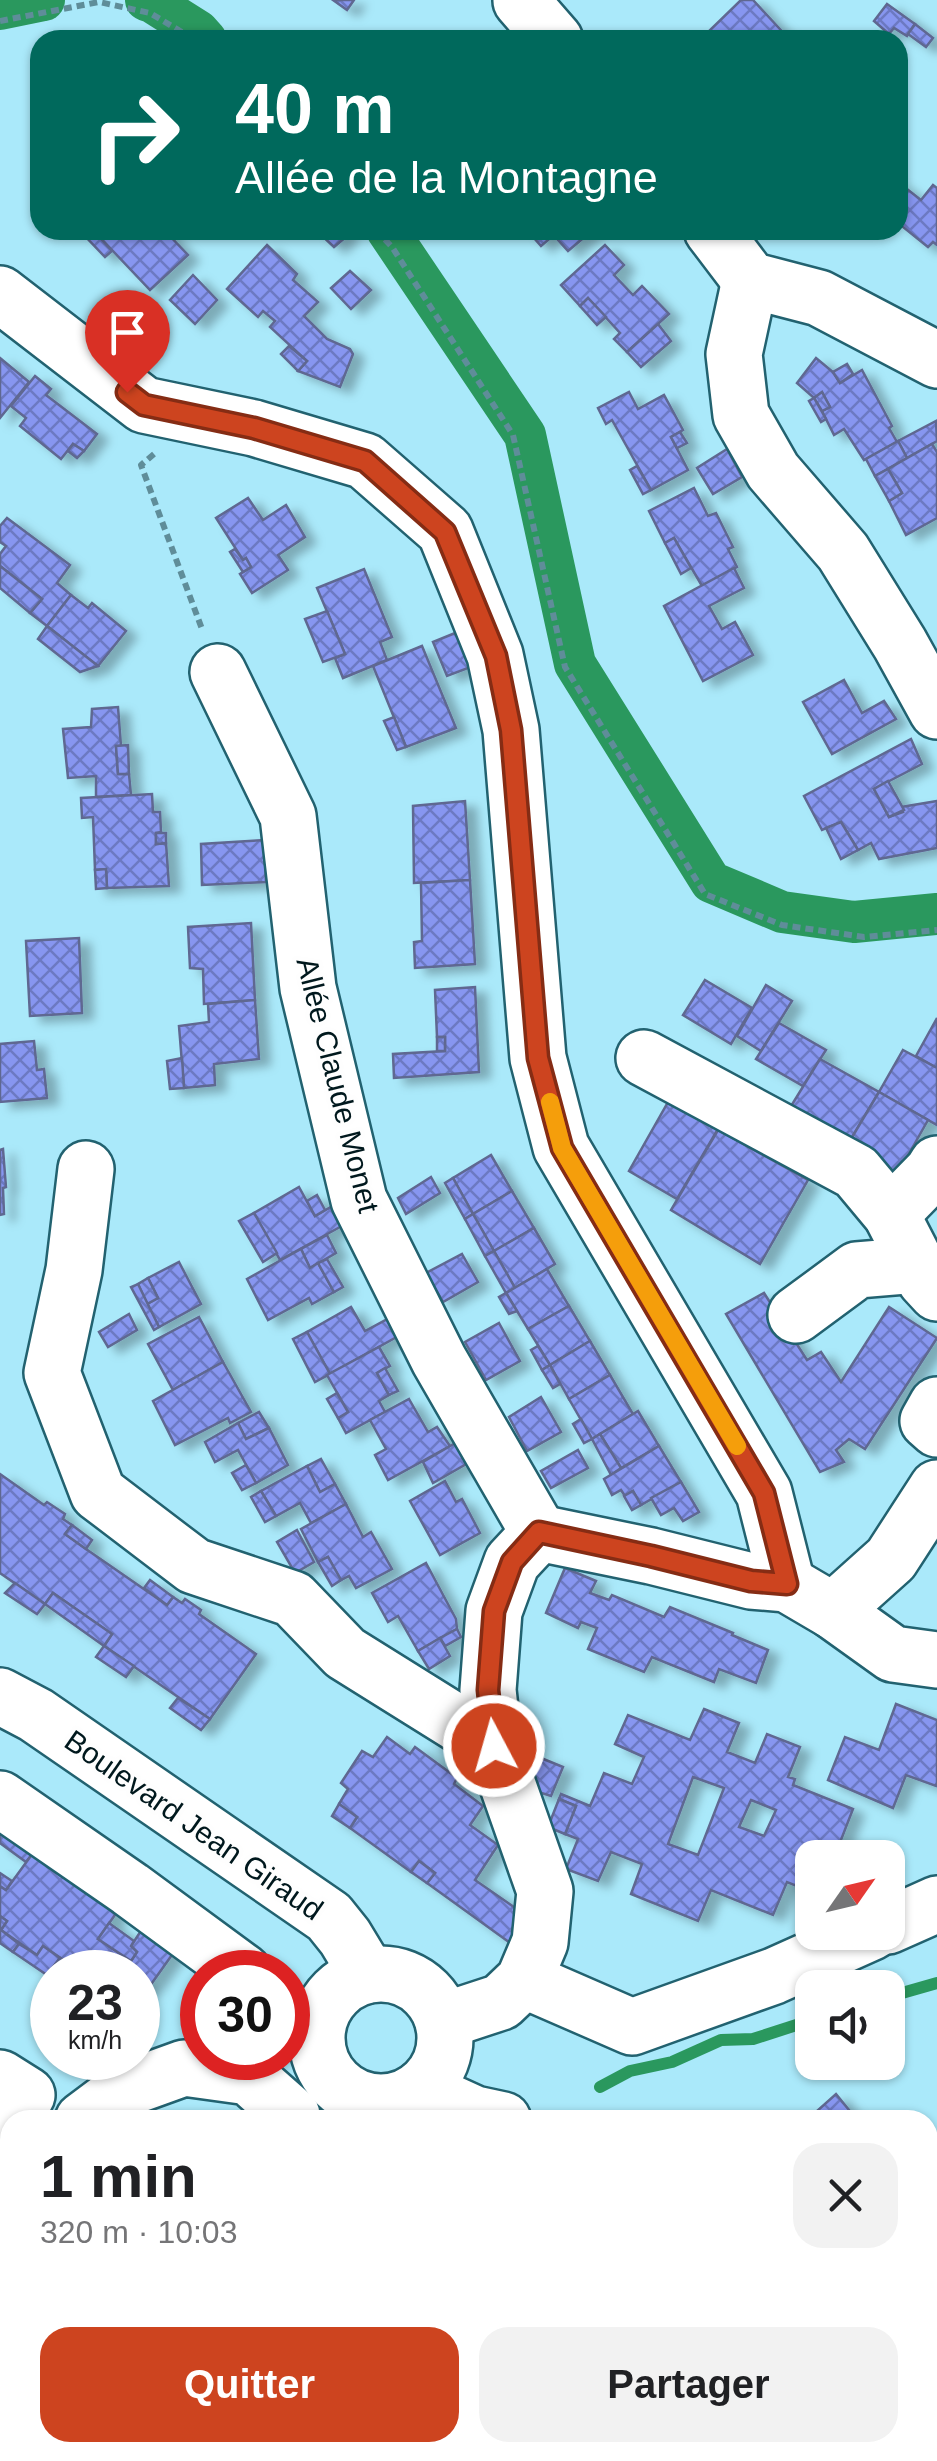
<!DOCTYPE html>
<html lang="fr">
<meta charset="utf-8">
<style>
:root{--surface:#fff;--page:#f2f2f2;--text:#202124;--muted:#757577;--accent:#cd441f}
body{margin:0;font-family:Arial,sans-serif;background:var(--page);color:var(--text);height:100vh;display:flex;flex-direction:column;font-size:38px;white-space:nowrap}
*{box-sizing:border-box;margin:0}
p{font-size:32px;color:var(--muted)}
.icon{flex:none;width:55px;height:55px;fill:none;stroke:currentColor;stroke-width:2;stroke-linecap:round;stroke-linejoin:round}
.map{position:relative;flex:1;overflow:hidden}
.details{position:absolute;left:0px;top:2110px;width:938px;height:352px;display:flex;flex-direction:column;background:var(--surface);border-radius:30px 30px 0 0;box-shadow:0 2px 8px #0004}
.details>*{flex:none}
.top-card{position:absolute;left:30px;top:30px;width:878px;height:210px;border-radius:30px;box-shadow:0 2px 8px #0004;background:#00695c;color:#fff;overflow:hidden}
.needle{width:65px;rotate:56deg}
.fabs{position:absolute;left:795px;top:1840px;display:grid;gap:20px}
.fabs a{display:grid;place-items:center;width:110px;height:110px;border-radius:20px;background:var(--surface);box-shadow:0 2px 8px #0004;font-size:50px}
.speed{position:absolute;left:30px;top:1950px;display:flex;gap:20px;font-size:50px;font-weight:700;text-align:center}
.speed>*{display:grid;place-content:center;width:130px;height:130px;border-radius:50%;background:var(--surface);box-shadow:0 2px 8px #0004;line-height:1}
.speed small{font-size:25px;font-weight:400}
.speed .limit{border:15px solid #d22;background:#fff;color:#111}
.pin{position:absolute;display:grid;place-items:center;width:85px;height:85px;color:#fff;margin:-102px -42px;border-radius:50% 50% 50% 0;rotate:-45deg;box-shadow:0 0 10px #0007}
.pin .icon{rotate:45deg}
.me{position:absolute;width:110px;margin:-55px;rotate:354deg;stroke-linejoin:round;filter:drop-shadow(0 0 8px #0008)}
.turn{display:flex;align-items:center;gap:35px;height:210px;padding:0 40px;font-size:45px}
.turn .icon{width:130px;height:130px;stroke-width:2.5}
.turn b{display:block;font-size:70px;line-height:85px}
.round{display:grid;place-items:center;flex:none;width:105px;height:105px;border-radius:30px;background:var(--page)}
.head{display:flex;align-items:center;justify-content:space-between;height:170px;padding:0 40px}
h1{font-size:60px;font-weight:800;line-height:75px}
.button{display:flex;gap:20px;margin-top:auto;padding:20px 40px}
.button a{flex:1;height:115px;border-radius:30px;background:var(--accent);color:#fff;font-size:40px;font-weight:800;line-height:115px;text-align:center}
.button a+a{background:var(--page);color:var(--text)}
.map>svg:first-child{display:block}
</style>
<div class="map">
<svg width="937" height="2461" viewBox="0 0 937 2461">
<defs>
<pattern id="building-cross-hatch" width="8" height="8" patternUnits="userSpaceOnUse" patternTransform="scale(2.5)"><rect width="8" height="8" fill="#8796f0"/><path d="M0 0l8 8M0 8l8-8" fill="none" stroke="#6c79c2"/></pattern>
<filter id="shadow"><feDropShadow dx="11" dy="6" stdDeviation="5" flood-color="#0004"/></filter>
</defs>
<rect width="100%" height="100%" fill="#aae9fa"/>
<g fill="none" stroke-linecap="round" stroke-linejoin="round">
<g stroke="#2a985e" stroke-width="12">
<polyline points="888,1997 937,1983"/>
<polyline points="600,2087 630,2071 672,2062 721,2040 753,2039 812,2020"/>
<polyline points="88,2461 92,2452"/>
</g>
<g stroke="#2a985e" stroke-width="42">
<polyline points="146,0 152,2 198,31 206,40"/>
<polyline points="0,9 44,0"/>
<polyline points="387,230 525,435 575,664 711,882 782,912 854,922 937,914"/>
</g>
</g>
<g fill="url(#building-cross-hatch)" stroke="#5f6791" stroke-width="2.5" fill-rule="evenodd" filter="url(#shadow)">
<polygon points="333,0 354,0 347,10"/>
<polygon points="741,0 753,0 790,40 716,40 709,31"/>
<polygon points="887,4 915,24 907,36 894,28 889,34 874,21"/>
<polygon points="915,24 933,38 926,47 908,34"/>
<polygon points="898,182 921,200 933,185 937,188 937,245 933,242 928,247 898,223"/>
<polygon points="89,230 93,230 112,251 105,257 84,235"/>
<polygon points="93,230 164,230 188,255 150,290"/>
<polygon points="320,230 342,230 347,236 334,247 318,232"/>
<polygon points="527,230 549,230 554,235 541,246"/>
<polygon points="549,230 593,230 568,251"/>
<polygon points="267,245 297,274 293,280 318,302 304,316 327,339 350,349 353,354 340,387 298,371 307,361 270,327 275,321 263,311 258,317 227,289"/>
<polygon points="605,245 624,265 614,275 633,295 642,286 669,314 627,352 614,339 620,333 588,298 580,306 561,285"/>
<polygon points="350,271 371,290 351,309 331,288"/>
<polygon points="193,275 217,300 195,324 170,300"/>
<polygon points="588,298 606,317 597,325 580,306"/>
<polygon points="658,324 671,341 641,367 627,352"/>
<polygon points="289,346 307,361 298,371 281,354"/>
<polygon points="0,358 29,382 0,418"/>
<polygon points="816,358 833,372 840,383 862,370 892,426 889,428 897,442 864,460 844,429 834,435 822,411 830,407 822,392 814,398 797,383"/>
<polygon points="847,364 853,374 840,383 833,372"/>
<polygon points="35,376 51,389 46,395 97,434 84,451 73,444 61,459 20,426 26,418 11,406"/>
<polygon points="629,392 638,409 664,395 683,430 671,437 688,470 651,490 612,420 606,424 598,408"/>
<polygon points="822,392 830,407 822,411 814,398"/>
<polygon points="814,398 826,419 821,422 809,401"/>
<polygon points="936,421 937,441 907,458 898,441"/>
<polygon points="680,432 687,443 677,448 671,437"/>
<polygon points="898,441 907,458 875,476 866,459"/>
<polygon points="73,444 84,451 77,458 68,451"/>
<polygon points="932,444 937,452 937,518 906,535 889,501 902,493 888,469"/>
<polygon points="727,449 742,477 713,494 697,468"/>
<polygon points="637,466 651,490 643,494 630,470"/>
<polygon points="888,469 902,493 889,501 875,476"/>
<polygon points="694,488 708,516 716,513 733,547 728,549 737,567 702,586 674,538 665,543 649,511"/>
<polygon points="248,498 263,520 286,505 305,537 278,555 288,570 252,593 240,574 251,567 246,558 243,560 216,518"/>
<polygon points="7,518 70,565 57,583 71,595 47,626 30,613 42,599 0,566 0,554 6,546 0,542 0,526"/>
<polygon points="674,538 691,568 681,574 665,543"/>
<polygon points="235,549 243,560 246,558 251,567 243,572 230,552"/>
<polygon points="0,566 42,599 30,613 0,588"/>
<polygon points="734,568 744,588 709,606 722,629 735,622 753,655 703,681 664,606"/>
<polygon points="364,569 392,637 380,642 387,660 343,678 335,658 345,654 317,588"/>
<polygon points="71,595 88,608 92,603 126,631 98,666 47,626"/>
<polygon points="327,611 345,654 323,662 305,619"/>
<polygon points="47,626 98,666 80,672 38,639"/>
<polygon points="465,629 476,665 447,676 433,642"/>
<polygon points="422,646 456,728 406,747 373,666"/>
<polygon points="844,680 862,713 884,701 896,719 832,754 803,702"/>
<polygon points="118,707 121,746 116,746 118,774 129,774 131,795 96,797 96,776 68,778 63,729 91,727 92,709"/>
<polygon points="394,717 406,747 397,750 384,721"/>
<polygon points="911,739 922,764 874,789 889,817 903,812 901,807 937,801 937,848 879,859 871,843 858,850 841,822 822,830 804,796"/>
<polygon points="128,745 129,774 118,774 116,746"/>
<polygon points="888,781 904,810 889,817 874,789"/>
<polygon points="152,794 153,812 160,812 161,832 156,833 156,844 166,843 169,886 107,888 106,869 95,870 93,817 82,818 81,798"/>
<polygon points="465,801 470,880 414,883 413,806"/>
<polygon points="841,822 858,850 841,859 826,828"/>
<polygon points="156,833 166,833 166,843 156,844"/>
<polygon points="264,840 266,882 202,885 201,844"/>
<polygon points="106,869 107,888 96,889 95,870"/>
<polygon points="470,880 475,964 415,968 414,942 422,941 421,883"/>
<polygon points="251,923 255,1000 204,1004 203,969 190,968 188,927"/>
<polygon points="79,938 82,1013 30,1016 26,941"/>
<polygon points="705,980 752,1008 731,1044 683,1015"/>
<polygon points="766,985 792,1001 761,1051 737,1036"/>
<polygon points="475,987 479,1072 394,1078 393,1054 445,1051 445,1037 437,1037 435,990"/>
<polygon points="255,1000 259,1059 214,1064 215,1085 184,1088 179,1026 209,1022 208,1004"/>
<polygon points="937,1018 937,1068 916,1056"/>
<polygon points="779,1023 826,1050 803,1086 756,1059"/>
<rect x="437" y="1037" width="8" height="14"/>
<polygon points="34,1041 37,1070 44,1069 47,1098 0,1102 0,1044"/>
<polygon points="903,1050 937,1068 937,1125 879,1092"/>
<polygon points="182,1058 184,1088 170,1089 167,1061"/>
<polygon points="820,1059 879,1092 848,1144 788,1111"/>
<polygon points="676,1088 725,1117 677,1199 629,1171"/>
<polygon points="879,1092 928,1120 897,1175 848,1144"/>
<polygon points="718,1130 808,1180 760,1264 671,1210"/>
<polygon points="3,1149 6,1187 3,1188 4,1214 0,1215 0,1150"/>
<polygon points="491,1155 512,1191 473,1214 453,1178"/>
<polygon points="431,1177 440,1193 406,1214 398,1198"/>
<polygon points="453,1178 473,1214 465,1219 445,1183"/>
<polygon points="299,1187 315,1216 341,1201 349,1222 280,1260 254,1213"/>
<polygon points="512,1191 534,1228 494,1251 473,1214"/>
<polygon points="317,1195 325,1210 315,1216 307,1201"/>
<polygon points="254,1213 277,1253 263,1262 239,1221"/>
<polygon points="473,1214 494,1251 485,1256 465,1219"/>
<polygon points="534,1228 555,1264 515,1288 494,1251"/>
<polygon points="327,1235 336,1253 310,1268 301,1249"/>
<polygon points="301,1249 310,1268 318,1263 334,1292 312,1304 309,1298 268,1320 247,1279"/>
<polygon points="494,1251 515,1288 506,1293 485,1256"/>
<polygon points="462,1254 478,1282 443,1302 426,1273"/>
<polygon points="327,1259 343,1287 334,1292 318,1263"/>
<polygon points="179,1262 201,1304 159,1327 147,1304 158,1298 148,1278"/>
<polygon points="547,1269 569,1306 528,1329 506,1293"/>
<polygon points="148,1278 158,1298 147,1304 138,1284"/>
<polygon points="138,1284 159,1327 154,1330 131,1287"/>
<polygon points="506,1293 517,1311 509,1314 499,1297"/>
<polygon points="764,1293 807,1360 821,1352 841,1382 889,1307 937,1338 865,1449 849,1439 836,1450 844,1462 820,1472 726,1314"/>
<polygon points="569,1306 590,1341 550,1365 528,1329"/>
<polygon points="351,1307 365,1331 393,1316 402,1334 330,1374 307,1332"/>
<polygon points="129,1314 137,1330 108,1347 99,1332"/>
<polygon points="199,1317 223,1362 173,1390 148,1344"/>
<polygon points="499,1323 520,1361 486,1380 465,1342"/>
<polygon points="307,1332 330,1374 315,1382 293,1339"/>
<polygon points="590,1341 610,1375 569,1399 550,1365"/>
<polygon points="538,1346 550,1365 542,1370 531,1350"/>
<polygon points="379,1347 390,1366 377,1373 389,1395 379,1401 385,1412 346,1433 338,1418 348,1412 327,1375"/>
<polygon points="223,1362 251,1412 230,1423 228,1418 175,1445 153,1401"/>
<polygon points="550,1365 560,1384 553,1388 542,1370"/>
<polygon points="385,1368 398,1391 389,1395 377,1373"/>
<polygon points="610,1375 633,1414 592,1439 569,1399"/>
<polygon points="337,1393 348,1412 338,1418 327,1399"/>
<polygon points="541,1397 561,1432 527,1451 509,1417"/>
<polygon points="409,1399 428,1432 437,1427 450,1446 388,1480 375,1455 386,1449 370,1420"/>
<polygon points="638,1411 659,1446 621,1468 600,1434"/>
<polygon points="259,1412 269,1428 246,1439 238,1423"/>
<polygon points="581,1419 592,1439 584,1443 573,1424"/>
<polygon points="238,1423 246,1439 269,1428 288,1465 256,1483 238,1450 215,1462 205,1442"/>
<polygon points="600,1434 621,1468 611,1475 592,1439"/>
<polygon points="457,1442 468,1463 433,1483 423,1462"/>
<polygon points="659,1446 681,1482 641,1505 633,1491 625,1496 621,1490 612,1495 604,1479"/>
<polygon points="578,1450 588,1468 551,1488 541,1471"/>
<polygon points="321,1459 335,1484 320,1492 307,1466"/>
<polygon points="246,1465 256,1483 242,1490 232,1473"/>
<polygon points="307,1466 320,1492 335,1484 346,1504 311,1523 300,1503 276,1516 261,1491"/>
<polygon points="0,1474 44,1505 47,1502 65,1514 63,1519 72,1525 65,1534 86,1549 167,1605 173,1597 182,1603 185,1599 201,1610 199,1614 256,1654 210,1719 104,1646 112,1634 53,1593 45,1604 0,1573"/>
<polygon points="445,1481 456,1502 462,1499 480,1533 440,1555 410,1501"/>
<polygon points="681,1482 699,1512 683,1521 674,1508 661,1515 651,1498"/>
<polygon points="261,1491 276,1516 265,1522 251,1497"/>
<polygon points="633,1491 641,1505 632,1510 624,1496"/>
<polygon points="346,1504 363,1537 371,1532 392,1569 356,1588 349,1576 341,1580 328,1557 318,1562 301,1529"/>
<polygon points="72,1525 92,1540 86,1549 65,1534"/>
<polygon points="297,1530 314,1562 295,1573 277,1542"/>
<polygon points="328,1557 341,1580 332,1586 318,1562"/>
<polygon points="426,1563 456,1619 457,1629 418,1651 398,1616 388,1622 372,1593"/>
<polygon points="565,1568 596,1581 590,1593 609,1600 612,1595 664,1617 670,1607 733,1633 732,1635 768,1650 756,1683 719,1669 714,1682 652,1657 644,1672 588,1649 597,1628 581,1622 578,1628 546,1613"/>
<polygon points="150,1580 173,1597 167,1605 144,1588"/>
<polygon points="15,1583 45,1604 37,1614 5,1593"/>
<polygon points="53,1593 112,1634 104,1646 45,1604"/>
<polygon points="457,1629 461,1637 445,1646 440,1638"/>
<polygon points="440,1638 450,1656 429,1669 418,1651"/>
<polygon points="104,1646 134,1666 126,1677 96,1657"/>
<polygon points="178,1698 210,1719 201,1730 170,1708"/>
<polygon points="896,1704 937,1720 937,1783 936,1786 906,1775 893,1808 828,1780 845,1737 879,1750"/>
<path d="M704,1709L739,1723L727,1752L755,1763L767,1734L800,1747L788,1777L795,1779L793,1785L853,1809L834,1858H812V1892L787,1882L773,1915L711,1890L698,1921L631,1894L642,1864L611,1852L598,1881L566,1869L578,1839L565,1834L576,1806L559,1799L561,1794L590,1806L604,1773L632,1784L644,1757L615,1744L628,1715L690,1740ZM693,1777L724,1788L698,1855L668,1844ZM751,1800L776,1810L764,1836L739,1827Z"/>
<polygon points="387,1737 410,1754 415,1747 457,1778 454,1784 483,1806 470,1825 498,1845 475,1880 524,1914 513,1945 427,1883 435,1873 419,1861 411,1872 350,1828 357,1817 339,1804 348,1789 341,1783 362,1751 373,1757"/>
<polygon points="541,1758 563,1767 551,1796 532,1790 530,1784"/>
<polygon points="559,1799 576,1806 565,1834 548,1827"/>
<polygon points="339,1804 357,1817 350,1828 332,1816"/>
<polygon points="0,1831 33,1853 26,1862 0,1843"/>
<polygon points="33,1853 117,1912 98,1939 131,1961 137,1952 131,1946 146,1923 174,1952 147,1990 140,1986 138,1989 138,1972 71,1972 74,1967 43,1946 37,1955 1,1930 7,1921 0,1916 0,1886 6,1890"/>
<polygon points="419,1861 435,1873 427,1883 411,1872"/>
<polygon points="0,1873 12,1881 6,1890 0,1886"/>
<polygon points="0,1916 7,1921 1,1930 19,1944 13,1952 0,1943"/>
<polygon points="109,1923 134,1941 131,1946 137,1952 131,1961 98,1939"/>
<polygon points="19,1944 37,1955 43,1946 60,1958 47,1975 13,1952"/>
<polygon points="60,1958 74,1967 71,1972 62,1972 53,1967"/>
<polygon points="836,2094 849,2110 844,2115 848,2120 807,2120"/>
<polygon points="928,2159 937,2171 937,2192 928,2200"/>
<polygon points="928,2213 937,2225 928,2234"/>
<polygon points="937,2226 937,2245 928,2252 928,2234"/>
<polygon points="937,2245 937,2302 928,2291 928,2252"/>
<polygon points="10,2312 10,2391 0,2373 0,2317"/>
<polygon points="290,2452 341,2452 339,2461 288,2461"/>
<polygon points="710,2452 727,2452 733,2460 717,2461"/>
</g>
<g fill="none" stroke-linecap="round" stroke-linejoin="round">
<defs>
<g id="minor">
<polyline points="521,1 555,40"/>
<polyline points="712,230 750,280 819,298 937,360"/>
<polyline points="750,280 734,354 741,415 773,471 843,552 900,644 937,711"/>
<polyline points="0,294 144,405 254,428 365,461 445,531 495,655 511,730 538,1058 561,1147 764,1493 787,1584"/>
<polyline points="218,672 288,816 308,988 359,1200 439,1360 539,1533"/>
<polyline points="644,1058 856,1172 891,1214 925,1280 937,1293"/>
<polyline points="86,1169 74,1270 52,1373 98,1493 194,1566 293,1599 345,1653 494,1746"/>
<polyline points="891,1214 932,1172 937,1164"/>
<polyline points="796,1315 857,1270 917,1265"/>
<polyline points="937,1405 928,1421 937,1429"/>
<polyline points="833,1611 891,1559 937,1488"/>
<polyline points="0,1696 36,1715 329,1917 345,1937 368,1975"/>
<polyline points="0,1799 130,1889 243,1972"/>
<polyline points="888,1926 937,1904"/>
<circle cx="381" cy="2038" r="64"/>
<polyline points="524,1980 632,2027 774,1976 872,1932"/>
<polyline points="443,2021 501,2002 524,1980 540,1942 545,1891 494,1746 488,1690 494,1611 512,1562 539,1533 651,1556 751,1581 787,1584 833,1611 893,1654 937,1660"/>
<polyline points="0,2078 27,2095 0,2134"/>
<polyline points="420,2089 475,2114 503,2120"/>
<polyline points="83,2120 123,2090 184,2068 249,2077 292,2115"/>
<polyline points="0,2292 10,2287"/>
<polyline points="603,2452 614,2461"/>
<polyline points="925,2461 937,2452"/>
</g>
</defs>
<use href="#minor" stroke="#226270" stroke-width="60"/>
<g stroke="#5f8d99" stroke-width="6" stroke-dasharray="8 5" stroke-linecap="butt">
<polyline points="0,21 99,2 150,13 195,40"/>
<polyline points="376,230 392,247 513,435 565,667 705,894 782,925 864,937 937,930"/>
<polyline points="154,454 141,465 202,629"/>
</g>
<use href="#minor" stroke="#fff" stroke-width="55"/>
</g>
<g fill="none" stroke-linecap="round" stroke-linejoin="round">
<defs>
<polyline id="route" points="127,392 144,405 254,428 365,461 445,532 496,656 511,730 538,1058 562,1148 764,1493 787,1584 751,1581 651,1556 539,1532 512,1562 494,1611 488,1690 494,1746"/>
</defs>
<use href="#route" stroke="#852c14" stroke-width="25"/>
<use href="#route" stroke="#cd441f" stroke-width="18"/>
<polyline stroke="#f59e0b" stroke-width="18" points="550,1102 562,1148 737,1446"/>
</g>
<g text-anchor="middle" dominant-baseline="central" stroke-width="9" stroke-linejoin="round" paint-order="stroke">
<g font-size="30" fill="#00181d" stroke="#fefefe">
<text transform="translate(338 1085) rotate(76)">Allée Claude Monet</text>
<text transform="translate(194 1825) rotate(35)">Boulevard Jean Giraud</text>
</g>
</g>
</svg>
<div class="fabs">
<a><svg class="needle" viewBox="-14 -14 28 28"><path d="M0-13l5 13h-10z" fill="#e53935"/><path d="M0 13l5-13h-10z" fill="#757577"/></svg></a>
<a><svg class="icon" aria-label="sound" viewBox="0 0 24 24"><path d="M4 9h4l5-4v14l-5-4H4zM17 9q2 3 0 6"/></svg></a>
</div>
<div class="speed"><div>23<small>km/h</small></div><div class="limit">30</div></div>
<div class="pin" style="left:127px;top:392px;background:#d93025"><svg class="icon" aria-label="arrive" viewBox="0 0 24 24"><path d="M6 21V4h12l-3 4 3 4H6"/></svg></div>
<svg class="me" style="left:494px;top:1746px" viewBox="-20 -20 40 40"><circle r="17" fill="#cd441f" stroke="#fff" stroke-width="3"/><path d="M0-11L8 9 0 5-8 9z" fill="#fff"/></svg>
<div class="top-card">
<div class="turn"><svg class="icon" aria-label="right" viewBox="0 0 24 24"><path d="M7 20v-9h11M14 6l5 5-5 5"/></svg><div><b>40 m</b>Allée de la Montagne</div></div>
</div>
<section class="details">
<div class="head"><div><h1>1 min</h1><p>320 m · 10:03</p></div><a class="round"><svg class="icon" aria-label="close" viewBox="0 0 24 24"><path d="M6 6l12 12M18 6L6 18"/></svg></a></div>
<div class="button"><a>Quitter</a><a>Partager</a></div>
</section>
</div>
